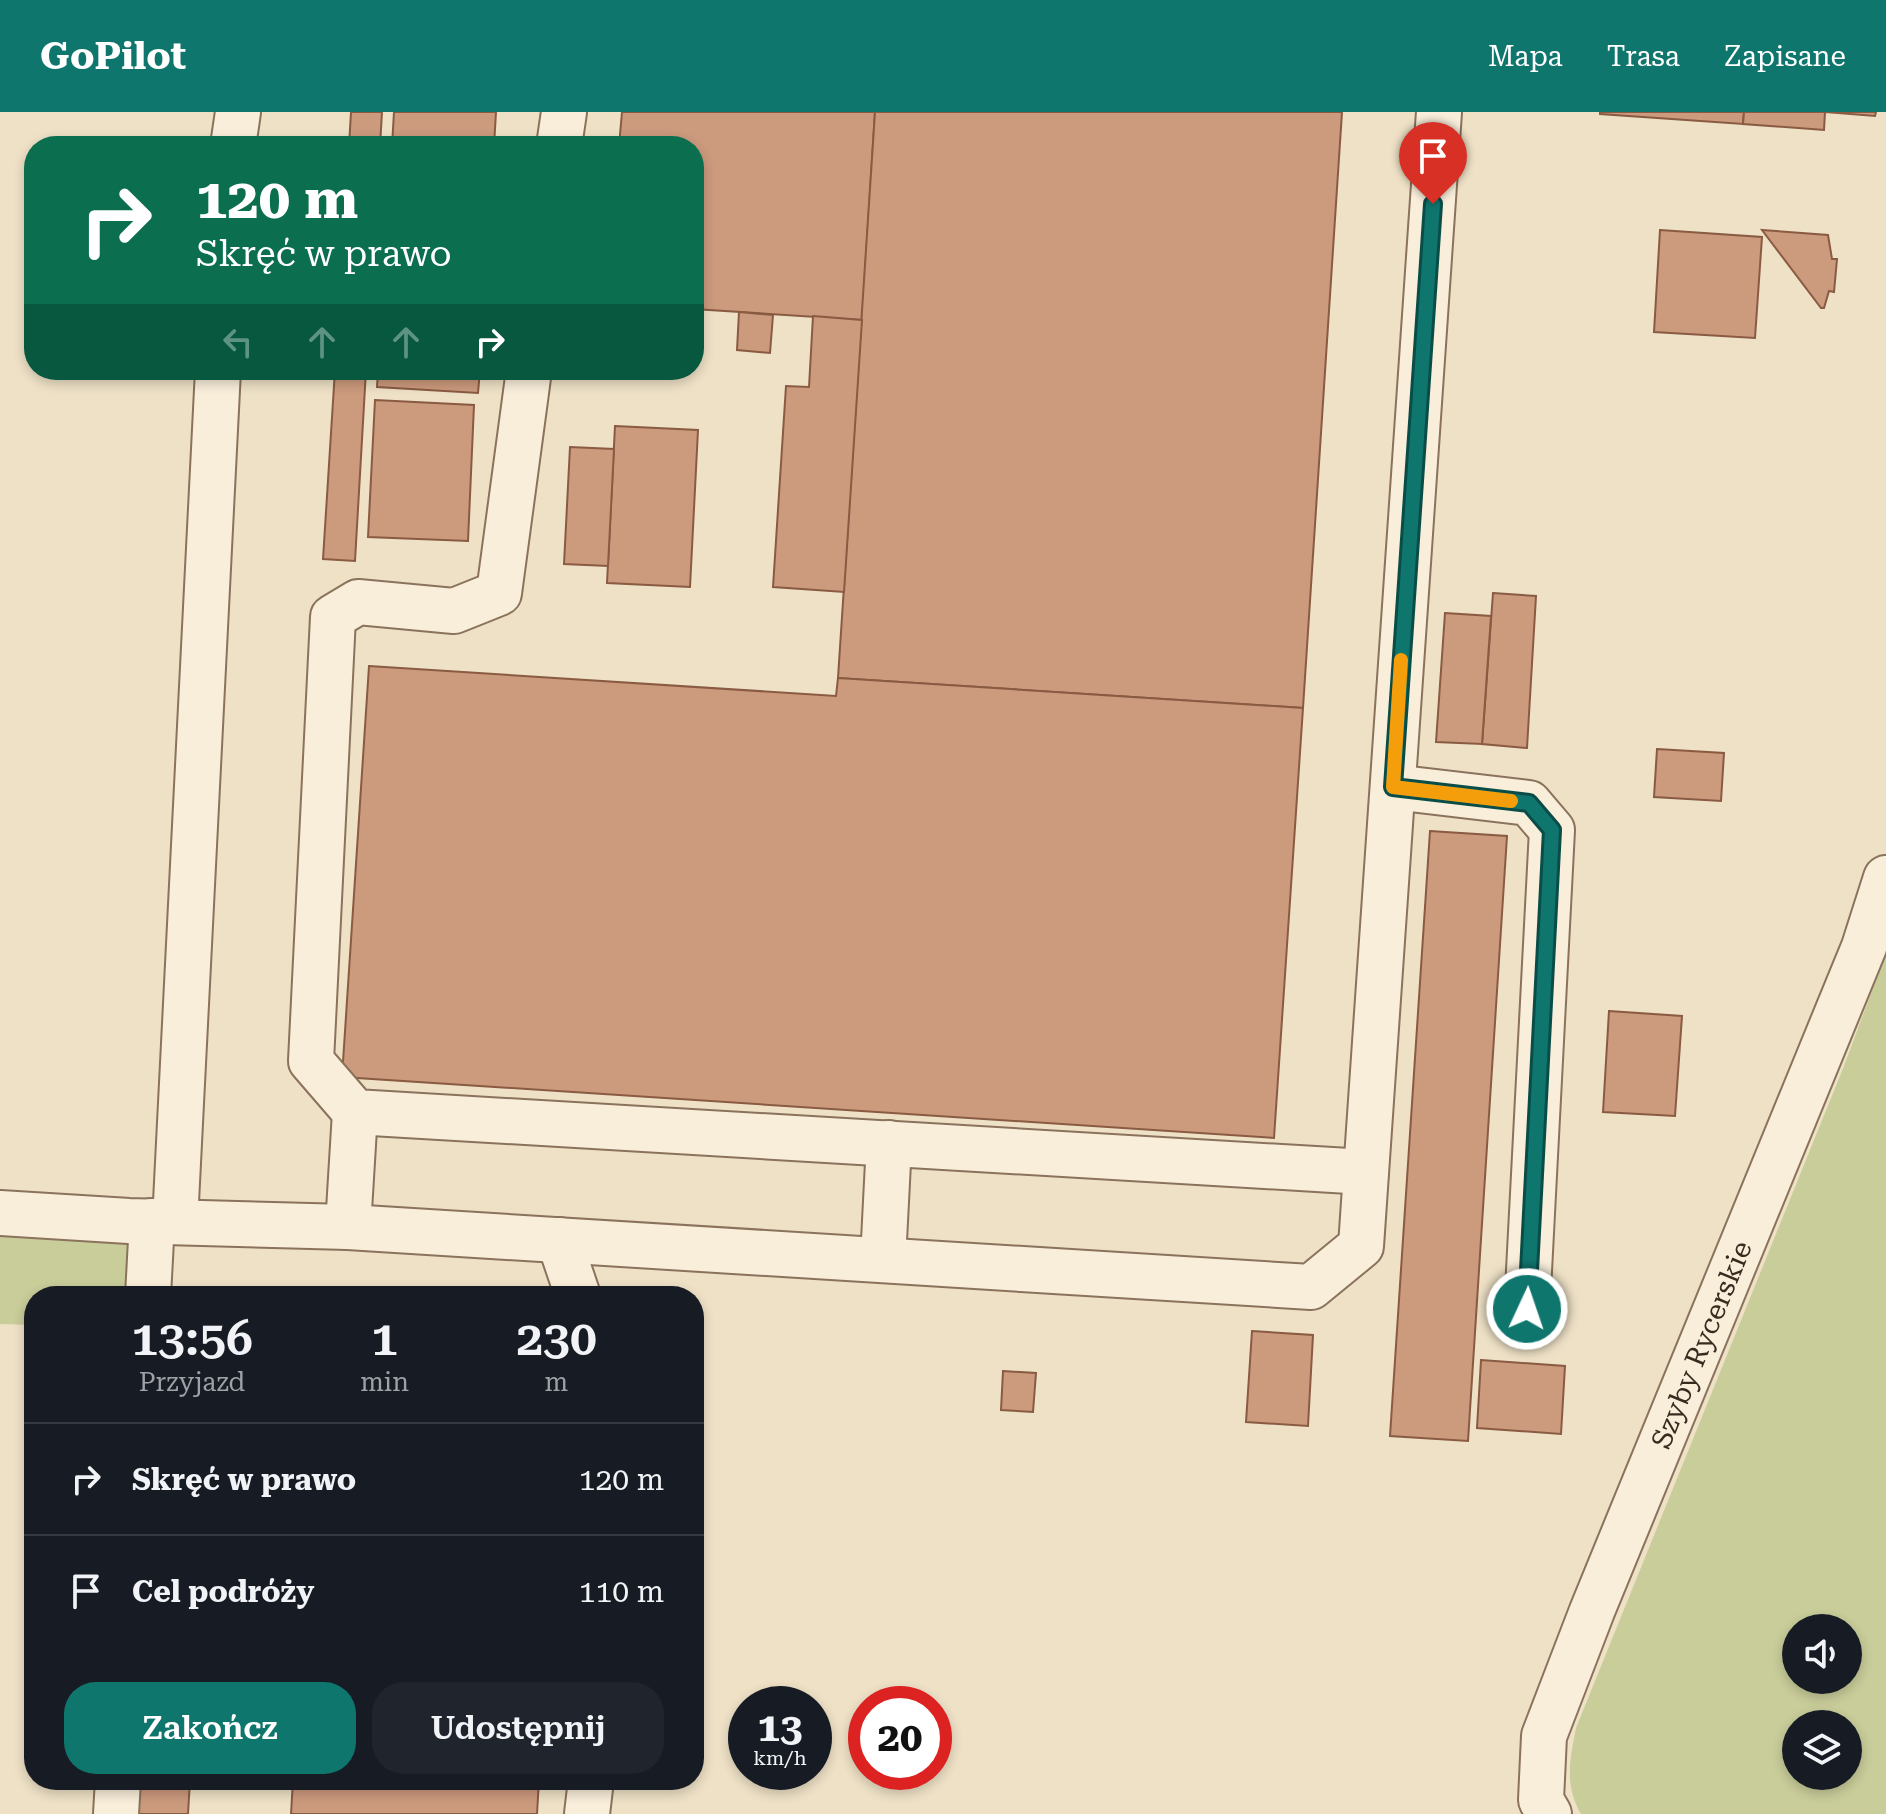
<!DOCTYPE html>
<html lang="pl">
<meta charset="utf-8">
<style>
:root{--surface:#171b24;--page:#20242c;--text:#f1f3f6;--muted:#9ea1a6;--line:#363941;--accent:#0f766e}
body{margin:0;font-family:"Roboto Serif",serif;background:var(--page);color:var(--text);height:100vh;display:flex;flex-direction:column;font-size:30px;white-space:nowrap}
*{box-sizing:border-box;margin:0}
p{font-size:26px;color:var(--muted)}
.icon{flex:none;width:44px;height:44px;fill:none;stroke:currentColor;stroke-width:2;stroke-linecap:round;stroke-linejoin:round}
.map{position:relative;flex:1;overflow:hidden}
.drawer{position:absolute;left:24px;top:1174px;width:680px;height:504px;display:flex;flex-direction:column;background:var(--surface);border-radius:32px;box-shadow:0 4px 12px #0003}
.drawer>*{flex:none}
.top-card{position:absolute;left:24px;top:24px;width:680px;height:244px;border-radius:32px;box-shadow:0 4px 12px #0003;background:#0b6e4f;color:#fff;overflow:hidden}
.fabs{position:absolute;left:1782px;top:1502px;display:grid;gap:16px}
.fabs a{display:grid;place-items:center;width:80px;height:80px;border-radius:50%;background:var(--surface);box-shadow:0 4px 12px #0003;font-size:40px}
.speed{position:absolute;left:728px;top:1574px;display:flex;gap:16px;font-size:40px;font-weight:700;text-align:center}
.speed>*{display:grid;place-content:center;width:104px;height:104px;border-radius:50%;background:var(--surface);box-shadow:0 4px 12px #0003;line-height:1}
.speed small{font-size:20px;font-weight:400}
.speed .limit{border:12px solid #d22;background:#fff;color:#111}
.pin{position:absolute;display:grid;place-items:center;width:68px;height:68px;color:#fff;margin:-82px -34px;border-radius:50% 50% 50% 0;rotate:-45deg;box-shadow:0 0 8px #0007}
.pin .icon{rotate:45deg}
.me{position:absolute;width:88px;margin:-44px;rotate:3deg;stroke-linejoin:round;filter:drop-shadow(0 0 6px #0008)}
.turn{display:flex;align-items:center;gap:28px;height:168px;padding:0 40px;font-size:36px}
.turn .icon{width:104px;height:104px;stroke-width:2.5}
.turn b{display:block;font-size:56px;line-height:68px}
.lanes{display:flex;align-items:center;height:76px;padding:0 40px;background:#0003;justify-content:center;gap:40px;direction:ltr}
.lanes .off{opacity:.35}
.eta{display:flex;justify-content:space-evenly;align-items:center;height:136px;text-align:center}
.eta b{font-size:48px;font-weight:600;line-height:56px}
.button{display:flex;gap:16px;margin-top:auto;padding:16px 40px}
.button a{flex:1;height:92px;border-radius:32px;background:var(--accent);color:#fff;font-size:32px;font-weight:600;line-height:92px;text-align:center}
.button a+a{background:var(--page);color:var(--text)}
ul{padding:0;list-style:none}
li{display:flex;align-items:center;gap:24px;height:112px;padding:0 40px;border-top:2px solid var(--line)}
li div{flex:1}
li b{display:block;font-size:30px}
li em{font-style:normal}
header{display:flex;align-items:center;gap:48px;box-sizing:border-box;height:112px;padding:0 40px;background:var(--accent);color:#fff}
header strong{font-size:38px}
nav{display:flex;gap:44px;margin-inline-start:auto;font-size:28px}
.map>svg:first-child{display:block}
</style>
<header>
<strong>GoPilot</strong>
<nav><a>Mapa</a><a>Trasa</a><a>Zapisane</a></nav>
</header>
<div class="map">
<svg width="1886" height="1702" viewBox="0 0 1886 1702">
<rect width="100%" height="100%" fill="#eee1c6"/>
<g fill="#c9cd9a" fill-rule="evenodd">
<path d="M1886,841V1702H1581C1564,1673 1570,1647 1576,1616L1844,954ZM1796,1516H1848V1568H1796ZM1796,1612H1848V1664H1796Z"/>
<polygon points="0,1115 113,1124 128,1132 126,1184 34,1184 34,1213 0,1212"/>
</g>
<g fill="#cc9a7d" stroke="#895b42" stroke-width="2">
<polygon points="351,0 382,0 380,34 349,34"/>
<polygon points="394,0 496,0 494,34 392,34"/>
<polygon points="622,0 875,0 862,208 694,197 694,34 619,34"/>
<polygon points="875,0 1342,0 1303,596 838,566"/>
<polygon points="1600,0 1744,0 1743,12 1600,2"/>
<polygon points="1744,0 1876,0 1875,4 1825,0 1824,18 1743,12"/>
<polygon points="1660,118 1762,125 1755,226 1654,220"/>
<polygon points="1762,118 1828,123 1832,147 1837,147 1834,180 1829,179 1824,196 1821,196"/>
<polygon points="739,200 773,203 770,241 737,238"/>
<polygon points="813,204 862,208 844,480 773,475 786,274 809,275"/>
<polygon points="335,258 366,258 355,449 323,447"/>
<polygon points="378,258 480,258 478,281 377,275"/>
<polygon points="375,288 474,293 468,429 368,425"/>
<polygon points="615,314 698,318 690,475 607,471"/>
<polygon points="570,335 614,337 608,454 564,452"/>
<polygon points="1493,481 1536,484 1527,636 1482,632"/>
<polygon points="1445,501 1491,504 1482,632 1436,630"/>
<polygon points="369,554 836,584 838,566 1303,596 1274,1026 342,965"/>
<polygon points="1657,637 1724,641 1721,689 1654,685"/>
<polygon points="1430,719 1507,724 1468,1329 1390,1324"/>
<polygon points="1609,899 1682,904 1675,1004 1603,1000"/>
<polygon points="1252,1219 1313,1223 1308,1314 1246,1310"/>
<polygon points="1481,1248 1565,1254 1561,1322 1477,1316"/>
<polygon points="1003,1259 1036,1261 1033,1300 1001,1298"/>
<polygon points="137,1668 190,1668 188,1702 135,1702"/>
<polygon points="293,1668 539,1668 537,1702 291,1702"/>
</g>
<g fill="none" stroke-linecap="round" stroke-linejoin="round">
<defs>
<g id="minor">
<polyline points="233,34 238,0"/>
<polyline points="559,34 564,0"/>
<polyline points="529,258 499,481 454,499 358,490 333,505 311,949 355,1000 1366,1060"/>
<polyline points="1393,675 1529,691 1552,718 1527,1197"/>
<polyline points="0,1101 129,1109 348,1115 1311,1175 1361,1134 1439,0"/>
<polyline points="175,1110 218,258"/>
<polyline points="348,1115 355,1000"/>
<polyline points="559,1128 578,1184"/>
<polyline points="883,1148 889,1031"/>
<polyline points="148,1184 152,1109"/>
<polyline points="116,1702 118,1668"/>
<polyline points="587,1702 591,1668"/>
<path id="s1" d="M1549,1702L1541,1688L1544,1624L1592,1499L1864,835L1886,766"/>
</g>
</defs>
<use href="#minor" stroke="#8a725c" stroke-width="48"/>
<use href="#minor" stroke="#f9eeda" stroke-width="44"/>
</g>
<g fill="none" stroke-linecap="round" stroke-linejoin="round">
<defs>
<polyline id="route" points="1433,92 1393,675 1529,691 1552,718 1527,1197"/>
</defs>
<use href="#route" stroke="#0a4d48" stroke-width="20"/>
<use href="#route" stroke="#0f766e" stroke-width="14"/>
<polyline stroke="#f59e0b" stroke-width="14" points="1401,548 1393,675 1511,689"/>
</g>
<g text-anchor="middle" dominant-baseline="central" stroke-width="6" stroke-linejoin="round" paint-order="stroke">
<g font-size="28" fill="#3a2b20" stroke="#f6ebd6">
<text stroke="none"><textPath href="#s1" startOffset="502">Szyby Rycerskie</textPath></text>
</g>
</g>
</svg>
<div class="fabs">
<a><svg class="icon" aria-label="sound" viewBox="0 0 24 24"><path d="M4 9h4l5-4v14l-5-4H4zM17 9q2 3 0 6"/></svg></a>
<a><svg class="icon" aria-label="layers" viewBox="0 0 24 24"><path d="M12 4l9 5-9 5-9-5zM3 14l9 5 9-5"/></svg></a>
</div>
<div class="speed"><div>13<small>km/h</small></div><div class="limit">20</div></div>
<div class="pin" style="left:1433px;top:92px;background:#d93025"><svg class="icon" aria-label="arrive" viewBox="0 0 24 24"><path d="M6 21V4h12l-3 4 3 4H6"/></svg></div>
<svg class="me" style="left:1527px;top:1197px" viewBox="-20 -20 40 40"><circle r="17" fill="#0f766e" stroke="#fff" stroke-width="3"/><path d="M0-11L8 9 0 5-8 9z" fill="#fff"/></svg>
<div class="top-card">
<div class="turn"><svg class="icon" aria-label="right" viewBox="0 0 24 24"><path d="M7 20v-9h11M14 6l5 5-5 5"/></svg><div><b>120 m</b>Skręć w prawo</div></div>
<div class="lanes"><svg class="icon off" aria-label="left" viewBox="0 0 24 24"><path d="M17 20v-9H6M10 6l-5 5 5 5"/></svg><svg class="icon off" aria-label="ahead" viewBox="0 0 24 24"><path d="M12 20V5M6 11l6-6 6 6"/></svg><svg class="icon off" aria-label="ahead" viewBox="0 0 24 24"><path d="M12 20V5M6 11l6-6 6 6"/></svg><svg class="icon" aria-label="right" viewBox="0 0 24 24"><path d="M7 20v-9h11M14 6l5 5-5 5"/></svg></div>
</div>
<section class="drawer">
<div class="eta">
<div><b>13:56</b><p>Przyjazd</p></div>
<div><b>1</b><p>min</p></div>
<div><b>230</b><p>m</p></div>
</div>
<ul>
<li><svg class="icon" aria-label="right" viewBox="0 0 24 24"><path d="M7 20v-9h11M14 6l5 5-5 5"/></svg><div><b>Skręć w prawo</b></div><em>120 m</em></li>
<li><svg class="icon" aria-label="arrive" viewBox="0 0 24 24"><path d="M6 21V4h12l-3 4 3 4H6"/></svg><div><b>Cel podróży</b></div><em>110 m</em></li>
</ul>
<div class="button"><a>Zakończ</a><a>Udostępnij</a></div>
</section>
</div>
